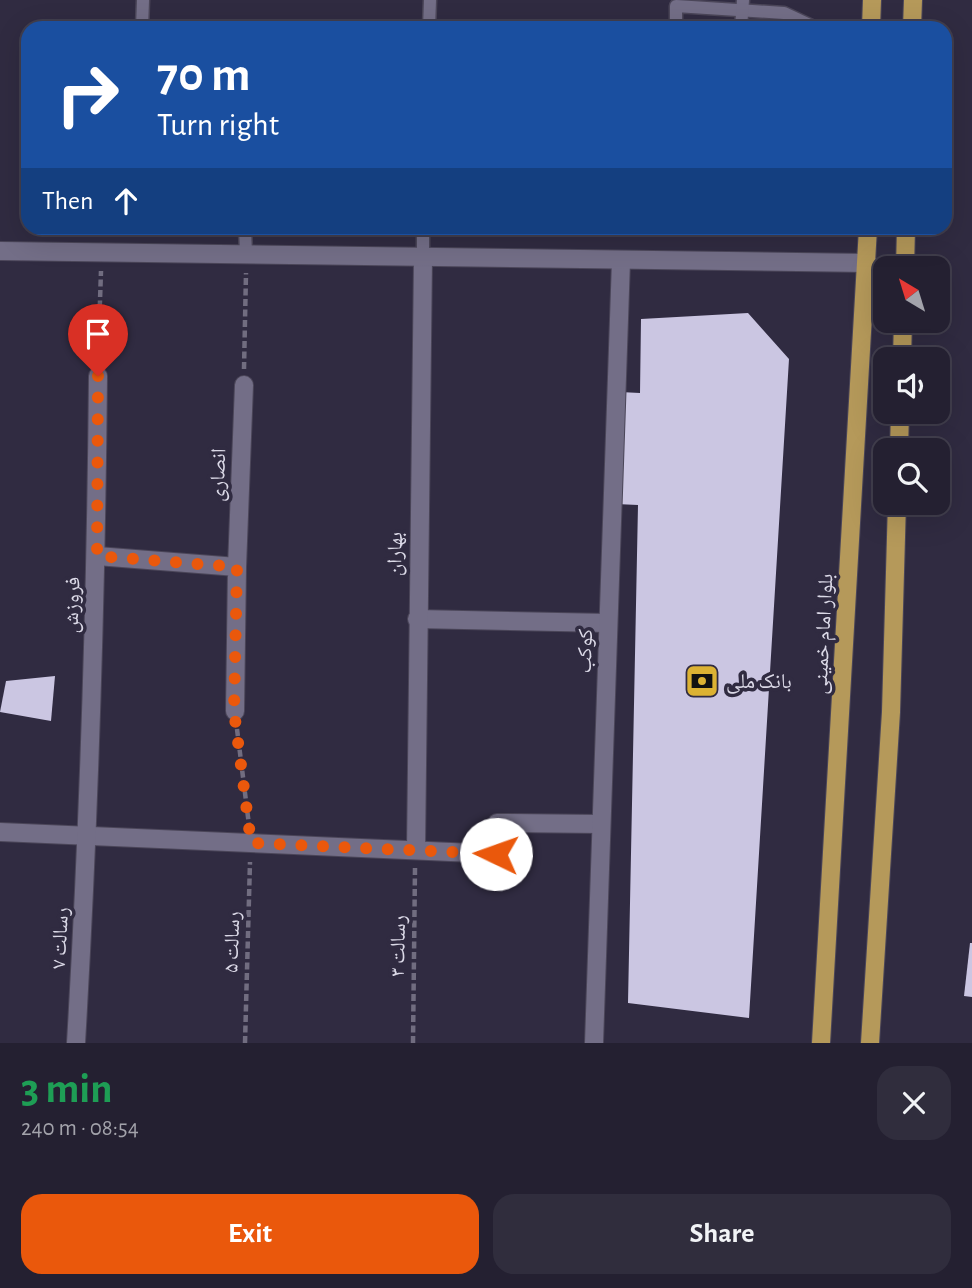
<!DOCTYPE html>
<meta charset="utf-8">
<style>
:root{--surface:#242031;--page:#302d3d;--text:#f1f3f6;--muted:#a3a3ab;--line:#413e4d;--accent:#ea580c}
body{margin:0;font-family:"Alegreya Sans","Noto Naskh Arabic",sans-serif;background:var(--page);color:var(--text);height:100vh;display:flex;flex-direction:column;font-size:26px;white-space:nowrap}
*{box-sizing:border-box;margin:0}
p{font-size:23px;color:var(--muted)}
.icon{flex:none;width:38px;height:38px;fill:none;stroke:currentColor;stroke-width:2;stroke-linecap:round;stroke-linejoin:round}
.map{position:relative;height:1043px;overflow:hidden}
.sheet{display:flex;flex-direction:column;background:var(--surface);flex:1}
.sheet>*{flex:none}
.hud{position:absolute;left:21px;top:21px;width:931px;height:214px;border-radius:21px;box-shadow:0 7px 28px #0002,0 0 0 2px var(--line);background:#1a4fa0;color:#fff;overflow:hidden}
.needle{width:46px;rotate:322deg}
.buttons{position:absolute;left:873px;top:256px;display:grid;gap:14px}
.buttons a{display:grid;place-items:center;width:77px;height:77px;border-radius:14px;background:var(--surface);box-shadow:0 7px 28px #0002,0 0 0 2px var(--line);font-size:35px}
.pin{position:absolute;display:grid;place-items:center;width:60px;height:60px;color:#fff;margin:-72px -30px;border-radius:50% 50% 50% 0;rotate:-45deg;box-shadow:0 0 7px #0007}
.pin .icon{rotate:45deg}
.me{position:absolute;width:77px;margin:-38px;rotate:273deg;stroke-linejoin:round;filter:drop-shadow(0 0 5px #0008)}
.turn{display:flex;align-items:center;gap:24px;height:147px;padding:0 21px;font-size:32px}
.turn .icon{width:91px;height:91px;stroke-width:2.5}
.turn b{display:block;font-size:49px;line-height:60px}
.then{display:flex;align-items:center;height:66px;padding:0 21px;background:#0003;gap:14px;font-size:26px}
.round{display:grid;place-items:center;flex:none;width:74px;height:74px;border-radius:21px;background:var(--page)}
.summary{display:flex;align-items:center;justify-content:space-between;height:119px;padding:0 21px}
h1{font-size:42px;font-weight:700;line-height:52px;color:#1e9e55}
.action{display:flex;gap:14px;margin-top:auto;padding:14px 21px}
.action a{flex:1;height:80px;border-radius:21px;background:var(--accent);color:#fff;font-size:28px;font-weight:700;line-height:80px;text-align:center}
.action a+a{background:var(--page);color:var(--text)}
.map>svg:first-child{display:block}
</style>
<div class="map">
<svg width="972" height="1043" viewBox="0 0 972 1043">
<rect width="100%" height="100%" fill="#302b41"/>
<g fill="#cbc6e2">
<polygon points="748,313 789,359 749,1018 628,1003 638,505 616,504 620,392 640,393 641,319"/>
<polygon points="55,676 51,721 0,712 6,681"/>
<polygon points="970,943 972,943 972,997 964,996"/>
</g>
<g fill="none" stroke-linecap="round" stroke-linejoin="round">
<defs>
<g id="service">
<polyline points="142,28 143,0"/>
<polyline points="429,28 430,0"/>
<polyline points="676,28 676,6 784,13 816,28"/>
<polyline points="741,28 743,0"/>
<polyline points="245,228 246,254"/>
<polyline points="423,258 423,228"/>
</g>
<g id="minor">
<polyline points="97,556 237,567 235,711"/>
<polyline points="237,567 244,385"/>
<polyline points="417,619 608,623"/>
<polyline points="0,832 496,854 497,823 601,824"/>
<polyline points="416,850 423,258"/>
<path d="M76,1043C89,821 96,599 98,376"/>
<polyline points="594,1043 621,261"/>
</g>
<polyline id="tertiary" points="0,251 868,263"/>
<g id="primary">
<polyline points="871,28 872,0"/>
<polyline points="912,28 913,0"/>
<polyline points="905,268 906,228"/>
<polyline points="902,359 903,320"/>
<polyline points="899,450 900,411"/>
<polyline points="821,1043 868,228"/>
<polyline points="870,1043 891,712 897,502"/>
</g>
</defs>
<use href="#service" stroke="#4b4659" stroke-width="15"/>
<use href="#minor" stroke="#4b4659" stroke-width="20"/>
<use href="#tertiary" stroke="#4b4659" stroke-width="20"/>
<use href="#primary" stroke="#4b4659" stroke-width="20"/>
<g stroke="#716d80" stroke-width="4.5" stroke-dasharray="7 3.5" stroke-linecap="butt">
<polyline points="98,360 101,271"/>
<polyline points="244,369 246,273"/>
<polyline points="237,729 249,825"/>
<polyline points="245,1043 250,862"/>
<polyline points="413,1043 415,868"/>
</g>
<use href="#service" stroke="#736e87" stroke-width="12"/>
<use href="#minor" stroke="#736e87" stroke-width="18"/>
<use href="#tertiary" stroke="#736e87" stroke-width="18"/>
<use href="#primary" stroke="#b5995a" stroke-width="18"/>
</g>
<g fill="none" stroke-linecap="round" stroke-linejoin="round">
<polyline stroke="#ea580c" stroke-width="12" stroke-dasharray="0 21.6" points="98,376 97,556 237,567 234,711 251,843 496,854"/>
</g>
<defs>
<symbol id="bank-square" viewBox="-11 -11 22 22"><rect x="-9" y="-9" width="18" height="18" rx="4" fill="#dcb233" stroke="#302b41"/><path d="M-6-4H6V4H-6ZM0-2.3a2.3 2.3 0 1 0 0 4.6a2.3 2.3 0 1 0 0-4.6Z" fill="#111"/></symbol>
</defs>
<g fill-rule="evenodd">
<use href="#bank-square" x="683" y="662" width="38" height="38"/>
</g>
<g text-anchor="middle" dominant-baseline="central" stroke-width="7" stroke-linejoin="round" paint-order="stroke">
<g font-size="21" fill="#dbd9e7" stroke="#302b41">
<text transform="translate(218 475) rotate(-88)">انصاری</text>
<text transform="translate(395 554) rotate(-89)">بهاران</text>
<text transform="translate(72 605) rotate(-88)">فروزش</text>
<text transform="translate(823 634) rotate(-87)">بلوار امام خمینی</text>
<text transform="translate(585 651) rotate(-88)">کوکب</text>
<text transform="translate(60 938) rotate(-87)">رسالت ۷</text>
<text transform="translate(232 942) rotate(-88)">رسالت ۵</text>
<text transform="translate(398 946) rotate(-89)">رسالت ۳</text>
</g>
<g font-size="21" fill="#dbd9e7" stroke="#302b41" text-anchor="start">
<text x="726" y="681">بانک ملی</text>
</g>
</g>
</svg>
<div class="buttons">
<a><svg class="needle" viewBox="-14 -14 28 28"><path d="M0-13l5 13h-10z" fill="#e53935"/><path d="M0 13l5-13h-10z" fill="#a3a3ab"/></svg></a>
<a><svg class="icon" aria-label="sound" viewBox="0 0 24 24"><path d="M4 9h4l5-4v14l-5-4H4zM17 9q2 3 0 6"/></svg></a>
<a><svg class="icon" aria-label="search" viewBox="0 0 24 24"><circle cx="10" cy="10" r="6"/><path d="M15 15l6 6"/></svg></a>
</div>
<div class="pin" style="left:98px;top:376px;background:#d93025"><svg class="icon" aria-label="arrive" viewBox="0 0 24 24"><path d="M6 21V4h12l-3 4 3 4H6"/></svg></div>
<svg class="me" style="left:496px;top:854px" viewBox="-20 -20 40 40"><circle r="19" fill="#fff"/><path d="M0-13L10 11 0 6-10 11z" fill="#ea580c"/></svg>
<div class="hud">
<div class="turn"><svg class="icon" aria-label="right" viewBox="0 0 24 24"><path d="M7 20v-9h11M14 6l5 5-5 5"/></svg><div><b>70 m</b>Turn right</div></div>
<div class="then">Then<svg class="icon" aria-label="ahead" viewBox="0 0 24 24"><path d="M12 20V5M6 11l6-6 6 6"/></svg></div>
</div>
</div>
<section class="sheet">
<div class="summary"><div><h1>3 min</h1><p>240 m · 08:54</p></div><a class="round"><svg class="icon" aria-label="close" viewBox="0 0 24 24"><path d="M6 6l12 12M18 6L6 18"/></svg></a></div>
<div class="action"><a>Exit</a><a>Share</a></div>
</section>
